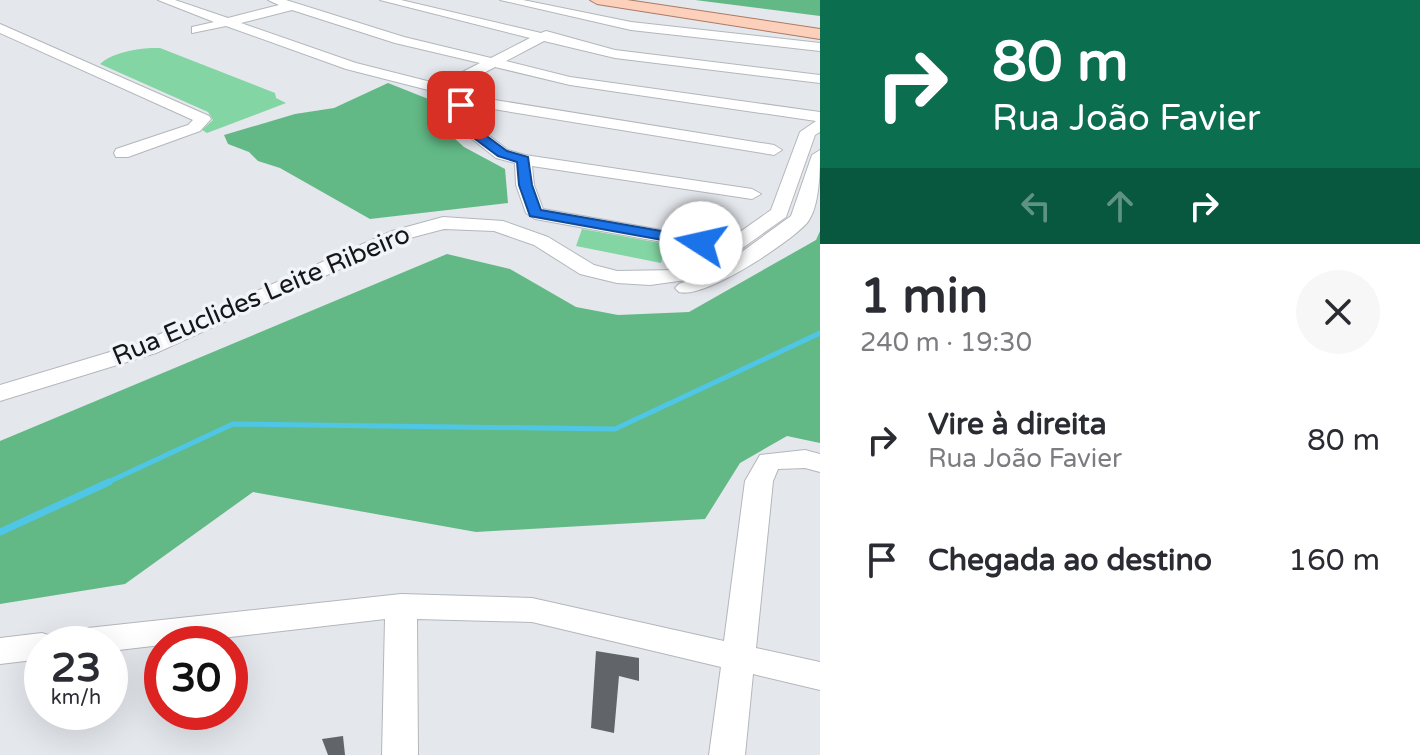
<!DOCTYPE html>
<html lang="pt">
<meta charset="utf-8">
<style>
:root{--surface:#fff;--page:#f7f7f7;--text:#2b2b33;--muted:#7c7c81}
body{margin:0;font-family:"Varela Round",sans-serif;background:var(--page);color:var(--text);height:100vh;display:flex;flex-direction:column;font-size:30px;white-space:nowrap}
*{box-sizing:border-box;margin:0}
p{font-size:26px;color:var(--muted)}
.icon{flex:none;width:44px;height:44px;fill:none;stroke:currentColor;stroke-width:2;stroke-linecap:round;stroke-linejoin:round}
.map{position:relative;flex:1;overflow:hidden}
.panel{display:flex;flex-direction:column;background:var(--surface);width:600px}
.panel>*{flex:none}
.top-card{background:#0b6e4f;color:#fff;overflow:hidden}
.speed{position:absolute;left:24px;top:626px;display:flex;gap:16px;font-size:40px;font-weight:700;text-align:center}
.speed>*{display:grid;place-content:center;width:104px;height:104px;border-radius:50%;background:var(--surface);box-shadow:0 8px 32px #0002;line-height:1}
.speed small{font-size:20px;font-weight:400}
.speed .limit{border:12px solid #d22;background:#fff;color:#111}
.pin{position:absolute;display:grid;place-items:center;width:68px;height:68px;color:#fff;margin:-34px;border-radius:16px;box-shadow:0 4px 12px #0006}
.me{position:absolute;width:88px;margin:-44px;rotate:280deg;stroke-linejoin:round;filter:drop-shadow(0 0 6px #0008)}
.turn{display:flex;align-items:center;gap:28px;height:168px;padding:0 40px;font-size:36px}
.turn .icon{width:104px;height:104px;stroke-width:2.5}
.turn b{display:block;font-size:56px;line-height:68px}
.lanes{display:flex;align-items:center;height:76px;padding:0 40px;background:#0003;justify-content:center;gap:40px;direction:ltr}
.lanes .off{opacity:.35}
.round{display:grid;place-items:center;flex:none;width:84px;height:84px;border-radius:42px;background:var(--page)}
.headline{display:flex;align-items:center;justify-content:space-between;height:136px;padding:0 40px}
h1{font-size:48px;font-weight:800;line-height:60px}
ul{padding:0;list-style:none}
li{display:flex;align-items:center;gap:24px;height:120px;padding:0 40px}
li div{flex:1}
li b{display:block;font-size:30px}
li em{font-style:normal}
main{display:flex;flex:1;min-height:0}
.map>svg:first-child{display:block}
</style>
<main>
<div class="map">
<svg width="820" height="755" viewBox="0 0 820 755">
<rect width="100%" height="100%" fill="#e4e7ec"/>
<g fill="#83d5a3">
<path d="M160,48L275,93L276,98L286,103L207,133L202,130L213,120L208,112L100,64C112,52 142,47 160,48Z"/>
<polygon points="582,229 666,244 661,263 576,246"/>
</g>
<g fill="#62b986">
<polygon points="695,0 820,0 820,16"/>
<polygon points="388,83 441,104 443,128 464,147 505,169 508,203 370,219 280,168 258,161 249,152 228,144 224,135 295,114 334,108"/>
<polygon points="820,231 820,443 787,436 740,463 705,519 476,532 253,492 125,584 0,604 0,441 447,254 510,269 576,307 618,315 689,312 816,240"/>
</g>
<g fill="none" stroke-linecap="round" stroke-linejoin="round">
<polyline stroke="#4fc6e6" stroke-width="5" points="104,484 233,424 615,429 820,333"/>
<polyline stroke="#4fc6e6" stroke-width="7" points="0,532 109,482"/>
</g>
<g fill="#616468">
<polygon points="596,651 639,658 639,681 619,676 614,733 591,728"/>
<polygon points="343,736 345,755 328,755 322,739"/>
</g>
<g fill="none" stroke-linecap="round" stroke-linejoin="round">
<defs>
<g id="minor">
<path d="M158,0H175L228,18L279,5L268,0H286L404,37L491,58L530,38L380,0H401L541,33L546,31L615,50L820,75V83L615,58L544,41L506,61L570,77L820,112V132L815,135L786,217L710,271L686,280L650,285L617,283L580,274L534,245L494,231L444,229L406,239L156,353L0,401V385L140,343L392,231L443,217L503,221L548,237L594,265L617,271L676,270L696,263L771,210L800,132L816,121L570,85L495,67L453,89L470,96L774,145L782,150L774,155L469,105L471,122L508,150L525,155L752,189L761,194L752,199L532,166L534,185L543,209L701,237L711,243L701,249L535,219L526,213L516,185L515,163L496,158L457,127L453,105L456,101L436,92L346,69L226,26L192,33V27L214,22ZM292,10L395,43L480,63L439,84L356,63L241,23Z"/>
<polygon points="500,0 523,0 631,22 820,43 820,51 631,30"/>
<polygon points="0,24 209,116 211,119 200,131 128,157 116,157 114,153 116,149 188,125 193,120 0,33"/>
<path d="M820,150C820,170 820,207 807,223C789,243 705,299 679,292L675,288L679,284L714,272L791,216L812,155Z"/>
<polygon points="805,450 820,454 820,472 805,468 778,469 773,481 756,648 820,662 820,690 753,674 745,755 709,755 721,667 532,622 417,619 418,755 382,755 385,619 110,651 110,644 42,644 42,659 0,664 0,638 42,633 48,635 60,631 401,594 532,598 724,641 745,481 760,455"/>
</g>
<polygon id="major" points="590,0 627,0 820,29 820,39 597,4"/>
</defs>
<use href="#minor" stroke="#b3b7bb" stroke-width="2"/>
<use href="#major" stroke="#ab7a64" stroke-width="2"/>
<use href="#minor" fill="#fff" fill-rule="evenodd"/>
<use href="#major" fill="#fdd0bb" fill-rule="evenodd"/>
</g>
<polygon fill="#1a73e8" stroke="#114b97" stroke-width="2" points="457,103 467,105 469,123 507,151 528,157 532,185 541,210 701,238 708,243 701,247 530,216 519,185 517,162 498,156 459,127"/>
<g text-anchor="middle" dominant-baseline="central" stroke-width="7" stroke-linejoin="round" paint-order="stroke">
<g font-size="26" fill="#151618" stroke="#f1f4f9">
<text transform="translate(261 295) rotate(-23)">Rua Euclides Leite Ribeiro</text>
</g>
</g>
</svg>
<div class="speed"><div>23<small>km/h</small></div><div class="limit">30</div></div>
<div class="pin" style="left:461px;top:105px;background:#d93025"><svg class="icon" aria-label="arrive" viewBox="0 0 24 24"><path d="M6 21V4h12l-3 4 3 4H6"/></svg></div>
<svg class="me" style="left:701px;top:243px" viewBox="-20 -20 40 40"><circle r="19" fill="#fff"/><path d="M0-13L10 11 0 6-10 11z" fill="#1a73e8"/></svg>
</div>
<section class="panel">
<div class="top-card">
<div class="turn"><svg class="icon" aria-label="right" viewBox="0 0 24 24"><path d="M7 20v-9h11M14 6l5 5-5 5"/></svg><div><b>80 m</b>Rua João Favier</div></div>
<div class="lanes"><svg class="icon off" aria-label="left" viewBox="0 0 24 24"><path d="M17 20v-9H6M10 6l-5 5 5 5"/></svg><svg class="icon off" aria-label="ahead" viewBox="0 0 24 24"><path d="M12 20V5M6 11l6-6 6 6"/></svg><svg class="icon" aria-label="right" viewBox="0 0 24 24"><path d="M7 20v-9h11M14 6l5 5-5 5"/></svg></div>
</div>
<div class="headline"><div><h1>1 min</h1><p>240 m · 19:30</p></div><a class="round"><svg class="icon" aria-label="close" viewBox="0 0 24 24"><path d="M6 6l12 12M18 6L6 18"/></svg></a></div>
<ul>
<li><svg class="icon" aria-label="right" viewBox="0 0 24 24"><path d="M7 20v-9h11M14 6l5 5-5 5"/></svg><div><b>Vire à direita</b><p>Rua João Favier</p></div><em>80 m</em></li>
<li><svg class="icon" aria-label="arrive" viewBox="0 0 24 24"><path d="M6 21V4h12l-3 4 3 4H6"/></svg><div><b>Chegada ao destino</b></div><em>160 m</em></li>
</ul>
</section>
</main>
